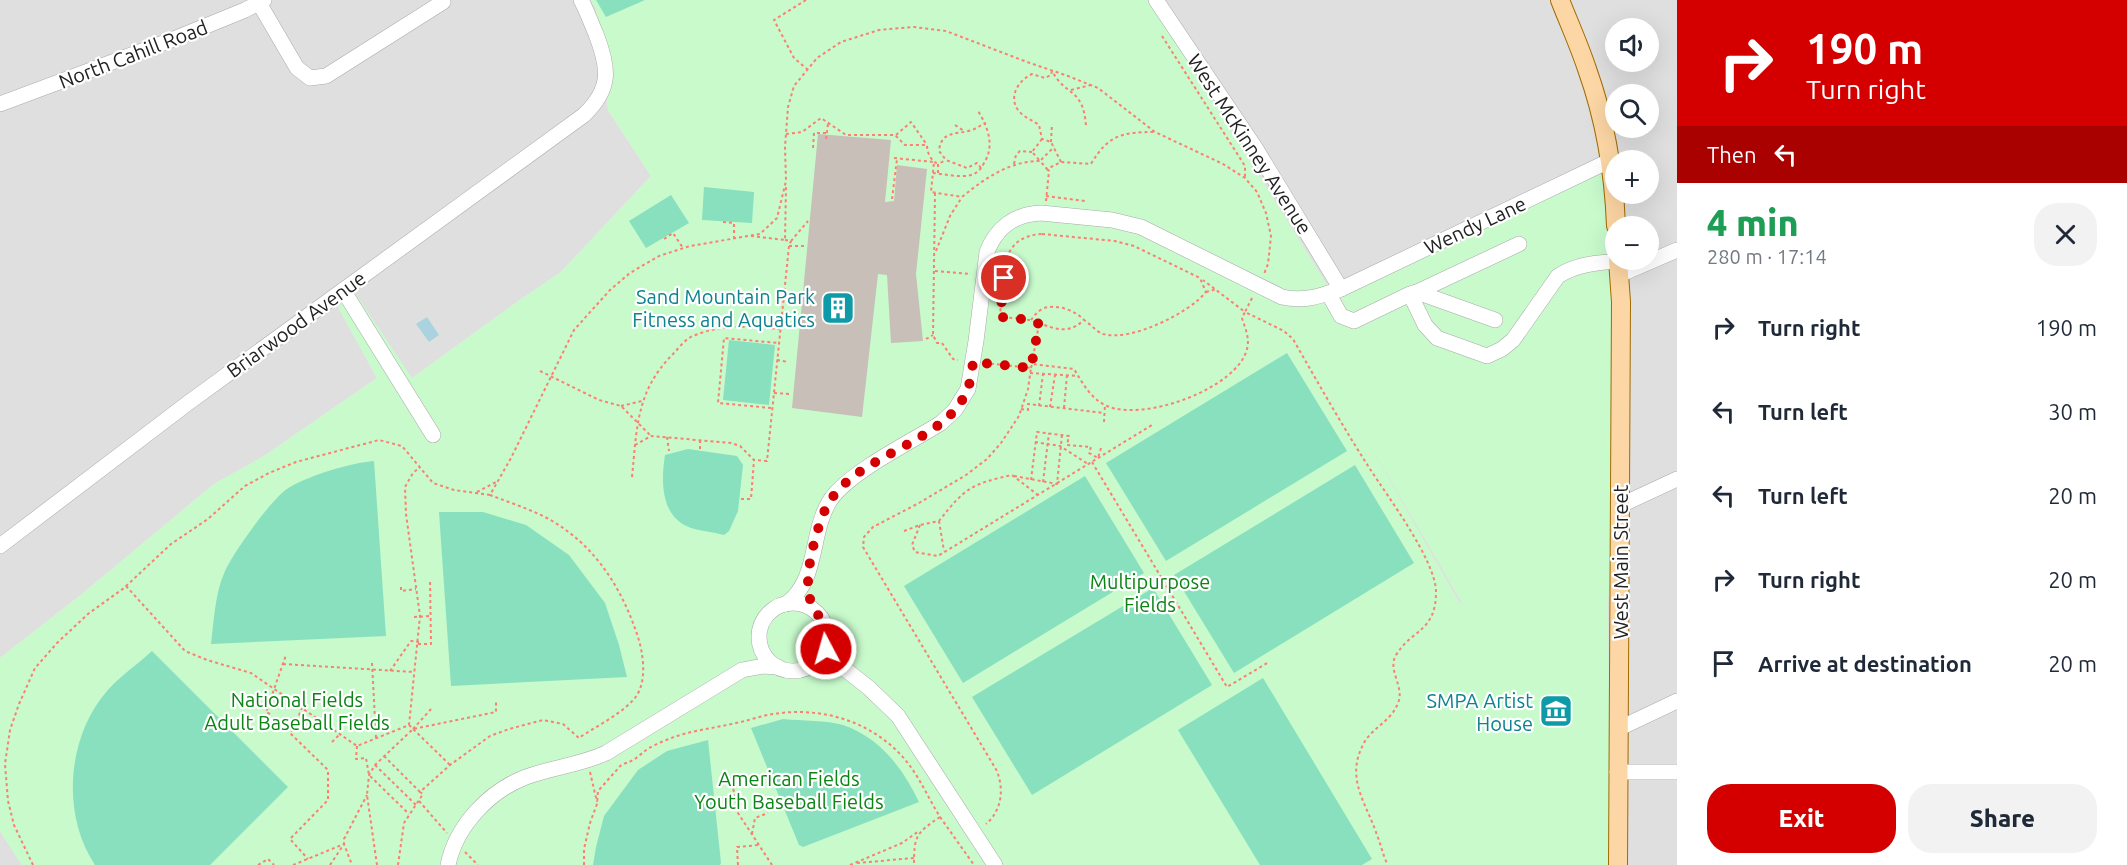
<!DOCTYPE html>
<meta charset="utf-8">
<style>
:root{--surface:#fff;--page:#f2f2f3;--text:#1f2937;--muted:#747a83;--accent:#d40000}
body{margin:0;font-family:Ubuntu,sans-serif;background:var(--page);color:var(--text);height:100vh;display:flex;flex-direction:column;font-size:22px;white-space:nowrap}
*{box-sizing:border-box;margin:0}
p{font-size:20px;color:var(--muted)}
.icon{flex:none;width:33px;height:33px;fill:none;stroke:currentColor;stroke-width:2;stroke-linecap:round;stroke-linejoin:round}
.map{position:relative;flex:1;overflow:hidden}
.side{display:flex;flex-direction:column;background:var(--surface);width:450px}
.side>*{flex:none}
.guide{background:#d40000;color:#fff;overflow:hidden}
.controls{position:absolute;left:1605px;top:18px;display:grid;gap:12px}
.controls a{display:grid;place-items:center;width:54px;height:54px;border-radius:50%;background:var(--surface);box-shadow:0 6px 24px #0002;font-size:30px}
.pin{position:absolute;display:grid;place-items:center;width:51px;height:51px;color:#fff;margin:-26px;border:3px solid #fff;border-radius:50%;box-shadow:0 2px 6px #0007}
.me{position:absolute;width:66px;margin:-33px;rotate:354deg;stroke-linejoin:round;filter:drop-shadow(0 0 4px #0008)}
.turn{display:flex;align-items:center;gap:21px;height:126px;padding:0 30px;font-size:27px}
.turn .icon{width:78px;height:78px;stroke-width:2.5}
.turn b{display:block;font-size:42px;line-height:51px}
.then{display:flex;align-items:center;height:57px;padding:0 30px;background:#0003;gap:12px;font-size:22px}
.round{display:grid;place-items:center;flex:none;width:63px;height:63px;border-radius:24px;background:var(--page)}
.summary{display:flex;align-items:center;justify-content:space-between;height:102px;padding:0 30px}
h1{font-size:36px;font-weight:800;line-height:45px;color:#1e9e55}
.primary-button{display:flex;gap:12px;margin-top:auto;padding:12px 30px}
.primary-button a{flex:1;height:69px;border-radius:24px;background:var(--accent);color:#fff;font-size:24px;font-weight:800;line-height:69px;text-align:center}
.primary-button a+a{background:var(--page);color:var(--text)}
ul{padding:0;list-style:none}
li{display:flex;align-items:center;gap:18px;height:84px;padding:0 30px}
li div{flex:1}
li b{display:block;font-size:22px}
li em{font-style:normal}
main{display:flex;flex:1;min-height:0}
.map>svg:first-child{display:block}
</style>
<main>
<div class="map">
<svg width="1677" height="865" viewBox="0 0 1677 865">
<rect width="100%" height="100%" fill="#f2efe9"/>
<g fill="#e0dfdf" fill-rule="evenodd">
<polygon points="0,0 590,0 596,8 608,110 651,176 561,272 517,302 411,379 355,294 338,307 377,378 264,456 214,484 82,594 0,658"/>
<path d="M1150,0H1677V865H1611L1607,603L1465,607L1459,602L1303,330ZM1616,28H1648V62H1616ZM1616,94H1648V128H1616ZM1616,160H1648V194H1616ZM1616,226H1648V260H1616Z"/>
<polygon points="0,831 22,865 0,865"/>
</g>
<path fill="#c8facc" fill-rule="evenodd" d="M590,0H1150L1341,307V289L1609,161L1615,238L1620,453L1608,603L1611,865H22L0,831V658L82,594L214,484L264,456L377,378L338,307L355,293L412,378L517,302L561,272L651,176L608,110L596,9ZM1361,430L1463,605L1459,602Z"/>
<g fill="#88e0be">
<polygon points="596,0 645,0 606,17"/>
<polygon points="704,187 754,192 752,223 702,220"/>
<polygon points="671,195 689,223 646,248 629,221"/>
<polygon points="729,340 775,345 769,405 723,400"/>
<polygon points="1287,353 1347,451 1166,561 1106,463"/>
<path d="M688,449L737,456L743,465L738,511L729,531L724,535C713,532 701,531 691,528C660,517 661,481 665,455Z"/>
<path d="M374,461L386,636L211,644C214,620 215,593 225,571C233,553 273,496 290,487C311,475 350,463 374,461Z"/>
<polygon points="1355,465 1414,563 1234,673 1174,575"/>
<polygon points="1085,476 1144,573 963,683 904,586"/>
<polygon points="439,512 483,512 526,525 569,555 605,603 619,645 627,677 451,686"/>
<polygon points="1153,588 1212,685 1032,795 972,697"/>
<path d="M152,651L288,787L210,865H95C61,814 67,737 107,691C120,676 138,664 152,651Z"/>
<polygon points="1263,678 1372,859 1362,865 1260,865 1178,730"/>
<path d="M783,719C801,721 827,720 843,725C879,737 903,768 919,802L803,847L799,845L751,728Z"/>
<polygon points="708,740 721,863 720,865 593,865 596,847 604,816 638,770 667,751"/>
</g>
<polygon fill="#aad3df" points="427,317 439,335 429,342 416,324"/>
<polygon fill="#c7bfb8" points="818,134 891,140 885,202 894,201 897,165 927,169 916,274 923,341 891,343 887,275 878,274 862,417 792,408"/>
<g fill="none" stroke-linecap="round" stroke-linejoin="round">
<defs>
<g id="minor">
<polyline points="1156,0 1256,149 1341,289"/>
<polyline points="259,3 297,68 310,78 326,76 443,2"/>
<polyline points="0,104 174,39 245,10 264,0"/>
<polyline points="1619,275 1677,250"/>
<polyline points="343,290 433,435"/>
<polyline points="1417,292 1519,244"/>
<path d="M1328,293L1341,316L1354,321L1410,294L1425,325L1437,338L1487,356L1502,349L1513,340L1558,276C1577,264 1596,263 1618,261"/>
<polyline points="1413,293 1417,292 1495,320"/>
<polyline points="1619,506 1677,479"/>
<path d="M0,546L188,403L584,115C612,88 609,68 596,34C591,23 587,11 581,0"/>
<circle cx="793" cy="637" r="34"/>
<path d="M786,604C820,579 809,532 831,499C851,471 911,442 941,423L955,410L968,389L976,341L987,252C996,228 1015,214 1041,213L1112,220L1141,227L1282,297C1304,302 1320,296 1341,289L1609,161"/>
<polyline points="827,641 841,666 869,688 898,716 995,865"/>
<polyline points="1620,728 1677,701"/>
<polyline points="1617,772 1677,772"/>
<path d="M448,865C456,826 489,791 526,777C553,767 580,765 606,753L742,670L763,666L778,667"/>
</g>
<g id="major">
<path d="M1560,0C1569,23 1579,45 1587,69C1605,119 1614,173 1616,226"/>
<polyline points="1618,865 1621,302 1618,260"/>
</g>
</defs>
<use href="#minor" stroke="#a9a9a9" stroke-width="16"/>
<use href="#major" stroke="#a06b00" stroke-width="20"/>
<g stroke="#fa8072" stroke-width="2" stroke-dasharray="3 3" stroke-linecap="butt">
<polyline points="806,0 774,20 794,58 807,69"/>
<polyline points="1162,36 1245,166 1245,177"/>
<polyline points="1071,90 1091,85"/>
<polyline points="955,125 964,131"/>
<path d="M786,134L802,132L821,118L846,135H895L905,145H927C927,153 931,161 938,164"/>
<polyline points="896,135 911,122 927,145"/>
<polyline points="826,139 828,124"/>
<polyline points="1042,139 1032,152 1040,161 1054,147"/>
<polyline points="1051,142 1052,124"/>
<polyline points="813,148 814,133 827,133"/>
<path d="M894,158L934,162L931,192L962,197C985,178 1010,161 1040,161L1047,169L1061,162L1091,164C1108,135 1122,132 1155,132"/>
<path d="M1061,162L1051,142L1042,139L1039,125C1032,120 1023,117 1018,110C1008,96 1019,80 1032,74L1045,78L1051,75L1052,71C1067,98 1083,87 1086,126"/>
<polyline points="1014,164 1016,155 1020,151 1032,152"/>
<path d="M981,168L977,163L967,168L946,160L939,151C941,130 957,135 972,130C977,128 981,125 986,123"/>
<path d="M933,173C944,174 960,178 971,175C978,173 981,169 984,163C995,146 988,127 978,111"/>
<polyline points="938,173 938,164 946,160"/>
<polyline points="935,193 933,335 937,343 942,343 953,359 958,360"/>
<polyline points="1046,196 1085,201"/>
<polyline points="892,199 897,159"/>
<polyline points="1046,201 1049,171 1047,169"/>
<polyline points="723,222 734,223 734,238"/>
<path d="M1042,234L1115,241L1134,246L1200,278L1206,292C1189,313 1131,342 1103,334C1097,332 1090,324 1084,320C1065,338 1049,325 1029,320C1020,318 1010,318 1000,317C1003,283 996,236 1042,234Z"/>
<polyline points="751,236 785,240 786,187"/>
<polyline points="664,239 673,233 683,248"/>
<polyline points="785,240 791,241 808,221"/>
<polyline points="789,246 805,246"/>
<polyline points="936,251 950,216 962,197"/>
<polyline points="935,271 971,274"/>
<polyline points="784,291 796,293"/>
<polyline points="1206,292 1217,289"/>
<path d="M1252,298L1245,312L1284,331L1293,339C1318,383 1343,427 1370,469C1388,497 1436,561 1436,592C1436,632 1412,629 1396,655C1387,670 1405,687 1398,703C1392,719 1378,725 1368,737C1365,740 1363,745 1361,749C1347,781 1367,805 1377,835C1381,845 1383,856 1388,865"/>
<path d="M1031,320C1034,316 1037,312 1042,309C1055,303 1075,310 1084,320"/>
<polyline points="926,339 933,335"/>
<polyline points="777,360 788,362"/>
<path d="M985,363L1031,368L1028,389L1019,416L1001,443L987,459L966,475L919,503L873,527L864,537L863,547L997,771C1004,790 1002,810 986,824"/>
<polyline points="1032,363 1039,324"/>
<path d="M1031,368L1032,364L1074,369C1083,384 1091,399 1107,406C1143,422 1237,389 1247,349C1250,338 1245,328 1242,318L1245,312L1203,280"/>
<polyline points="540,371 599,400 621,406 651,436"/>
<polyline points="1030,373 1078,376"/>
<polyline points="774,393 790,394"/>
<polyline points="621,406 642,401"/>
<polyline points="1039,406 1043,374"/>
<polyline points="1050,407 1055,375"/>
<polyline points="771,408 718,403 724,338 778,343"/>
<polyline points="1064,408 1067,375"/>
<polyline points="1021,409 1028,410 1028,404 1104,413"/>
<polyline points="1104,422 1105,405"/>
<polyline points="667,437 669,451"/>
<polyline points="1035,442 1060,446 1088,464"/>
<polyline points="635,445 651,436 731,443 740,446 754,460 767,461 789,246 791,241"/>
<polyline points="700,449 700,440"/>
<polyline points="1092,462 1227,687 1269,662"/>
<polyline points="1014,476 1057,484 1062,435"/>
<path d="M632,477C637,428 636,391 673,354C679,348 685,339 693,336C721,324 751,326 780,329"/>
<polyline points="1031,480 1037,432 1069,436 1067,445 1091,447 1089,453 1098,458 1101,448"/>
<polyline points="1043,482 1049,433"/>
<polyline points="477,492 498,481"/>
<polyline points="741,499 751,499 754,460"/>
<polyline points="939,521 944,551"/>
<polyline points="920,525 912,545 915,552 938,556 1152,425"/>
<path d="M904,531L920,525L939,521C965,488 971,484 1012,475L1038,495"/>
<polyline points="126,586 185,651 207,660 251,673 357,746 409,725 420,616 406,514 405,487 413,473 420,467"/>
<polyline points="401,587 401,591 416,589"/>
<polyline points="414,617 431,616"/>
<polyline points="418,644 431,644 430,580"/>
<polyline points="372,663 376,738"/>
<polyline points="283,664 414,672"/>
<polyline points="390,671 411,641 419,642"/>
<polyline points="302,707 295,727 290,733 328,770 328,800 290,839 308,859"/>
<polyline points="270,714 266,712 286,655"/>
<polyline points="409,725 450,765"/>
<polyline points="413,729 432,708"/>
<polyline points="332,742 340,734"/>
<polyline points="357,746 356,759 366,758 369,775 409,814"/>
<polyline points="384,756 420,792"/>
<polyline points="375,765 416,805"/>
<polyline points="590,772 597,802"/>
<polyline points="731,777 738,813 772,865"/>
<polyline points="419,801 447,833"/>
<polyline points="940,817 974,865"/>
<polyline points="752,834 755,818 768,813"/>
<polyline points="465,852 478,865"/>
<polyline points="857,863 914,858"/>
<polyline points="33,865 14,825 8,801 5,764 10,730 19,704 35,668 57,643 88,614 124,588 171,544 208,519 245,486 269,473 296,462 379,440 402,446 433,483 454,490 490,495"/>
<polyline points="258,865 268,859 274,865"/>
<polyline points="293,865 344,844 344,839 367,795"/>
<polyline points="330,865 344,844 352,865"/>
<polyline points="377,865 367,795 369,775 375,765 413,729 496,712 496,701"/>
<path d="M398,865L404,823L423,794L420,792L450,765L490,736L509,729L543,720L563,724L579,738C596,726 626,712 637,695C647,679 643,653 638,637C621,586 594,543 545,517C527,508 508,502 490,495L511,458L574,330L610,290L630,273L659,256L690,246L760,234L777,218L786,181L785,147L788,107L794,86L817,58L841,42L879,30L914,27L946,31L1027,62L1068,76L1098,88L1155,132L1223,164L1245,178L1257,192L1266,213L1271,236L1268,264L1264,274"/>
<path d="M584,865V849L590,823L597,804L598,791L622,764C634,762 639,755 649,748C656,744 666,740 674,737C694,730 715,728 736,723C751,720 766,714 781,713C825,708 870,722 901,755C918,773 927,796 940,817C916,833 914,836 914,865"/>
<polyline points="738,865 737,847 759,845"/>
<polyline points="850,865 902,843 919,831"/>
</g>
<use href="#minor" stroke="#fff" stroke-width="15"/>
<use href="#major" stroke="#fcd6a4" stroke-width="18"/>
</g>
<g fill="none" stroke-linecap="round" stroke-linejoin="round">
<path stroke="#d40000" stroke-width="10" stroke-dasharray="0 18" d="M826,649C831,623 817,620 810,599C803,577 816,531 825,510C851,453 947,446 968,388C971,380 972,370 973,362L1031,368L1039,324L1031,320L1000,317L1004,278"/>
</g>
<defs>
<symbol id="building-square" viewBox="-11 -11 22 22"><rect x="-9" y="-9" width="18" height="18" rx="4" fill="#0f9aa8" stroke="#fff"/><path d="M-4-6H4V6H1V3H-1V6H-4ZM-2.5-4.3h1.7v1.8h-1.7ZM.8-4.3h1.7v1.8H.8ZM-2.5-1h1.7V.8h-1.7ZM.8-1h1.7V.8H.8Z" fill="#fff"/></symbol>
<symbol id="museum-square" viewBox="-11 -11 22 22"><rect x="-9" y="-9" width="18" height="18" rx="4" fill="#0f9aa8" stroke="#fff"/><path d="M0-6L6-3V-2H-6V-3ZM-5-1h2V3h-2ZM-1-1h2V3h-2ZM3-1h2V3H3ZM-6 4H6V6H-6Z" fill="#fff"/></symbol>
</defs>
<g fill-rule="evenodd">
<use href="#building-square" x="819" y="289" width="38" height="38"/>
<use href="#museum-square" x="1537" y="692" width="38" height="38"/>
</g>
<g text-anchor="middle" dominant-baseline="central" stroke-width="4.5" stroke-linejoin="round" paint-order="stroke">
<g font-size="20" fill="#222" stroke="#fff">
<text transform="translate(133 54) rotate(-21)">North Cahill Road</text>
<text transform="translate(1250 144) rotate(57)">West McKinney Avenue</text>
<text transform="translate(1475 225) rotate(-25)">Wendy Lane</text>
<text transform="translate(296 324) rotate(-36)">Briarwood Avenue</text>
<text transform="translate(1620 562) rotate(-90)">West Main Street</text>
</g>
<g font-size="20" fill="#0d838f" stroke="#fff" text-anchor="end">
<text x="815" y="296">Sand Mountain Park<tspan x="815" dy="23">Fitness and Aquatics</tspan></text>
<text x="1533" y="700">SMPA Artist<tspan x="1533" dy="23">House</tspan></text>
</g>
<g font-size="20" fill="#0c8416" stroke="#fff">
<text x="1150" y="581">Multipurpose<tspan x="1150" dy="23">Fields</tspan></text>
<text x="297" y="699">National Fields<tspan x="297" dy="23">Adult Baseball Fields</tspan></text>
<text x="789" y="778">American Fields<tspan x="789" dy="23">Youth Baseball Fields</tspan></text>
</g>
</g>
</svg>
<div class="controls">
<a><svg class="icon" aria-label="sound" viewBox="0 0 24 24"><path d="M4 9h4l5-4v14l-5-4H4zM17 9q2 3 0 6"/></svg></a>
<a><svg class="icon" aria-label="search" viewBox="0 0 24 24"><circle cx="10" cy="10" r="6"/><path d="M15 15l6 6"/></svg></a>
<a>+</a>
<a>−</a>
</div>
<div class="pin" style="left:1004px;top:278px;background:#d93025"><svg class="icon" aria-label="arrive" viewBox="0 0 24 24"><path d="M6 21V4h12l-3 4 3 4H6"/></svg></div>
<svg class="me" style="left:826px;top:649px" viewBox="-20 -20 40 40"><circle r="17" fill="#d40000" stroke="#fff" stroke-width="3"/><path d="M0-11L8 9 0 5-8 9z" fill="#fff"/></svg>
</div>
<section class="side">
<div class="guide">
<div class="turn"><svg class="icon" aria-label="right" viewBox="0 0 24 24"><path d="M7 20v-9h11M14 6l5 5-5 5"/></svg><div><b>190 m</b>Turn right</div></div>
<div class="then">Then<svg class="icon" aria-label="left" viewBox="0 0 24 24"><path d="M17 20v-9H6M10 6l-5 5 5 5"/></svg></div>
</div>
<div class="summary"><div><h1>4 min</h1><p>280 m · 17:14</p></div><a class="round"><svg class="icon" aria-label="close" viewBox="0 0 24 24"><path d="M6 6l12 12M18 6L6 18"/></svg></a></div>
<ul>
<li><svg class="icon" aria-label="right" viewBox="0 0 24 24"><path d="M7 20v-9h11M14 6l5 5-5 5"/></svg><div><b>Turn right</b></div><em>190 m</em></li>
<li><svg class="icon" aria-label="left" viewBox="0 0 24 24"><path d="M17 20v-9H6M10 6l-5 5 5 5"/></svg><div><b>Turn left</b></div><em>30 m</em></li>
<li><svg class="icon" aria-label="left" viewBox="0 0 24 24"><path d="M17 20v-9H6M10 6l-5 5 5 5"/></svg><div><b>Turn left</b></div><em>20 m</em></li>
<li><svg class="icon" aria-label="right" viewBox="0 0 24 24"><path d="M7 20v-9h11M14 6l5 5-5 5"/></svg><div><b>Turn right</b></div><em>20 m</em></li>
<li><svg class="icon" aria-label="arrive" viewBox="0 0 24 24"><path d="M6 21V4h12l-3 4 3 4H6"/></svg><div><b>Arrive at destination</b></div><em>20 m</em></li>
</ul>
<div class="primary-button"><a>Exit</a><a>Share</a></div>
</section>
</main>
